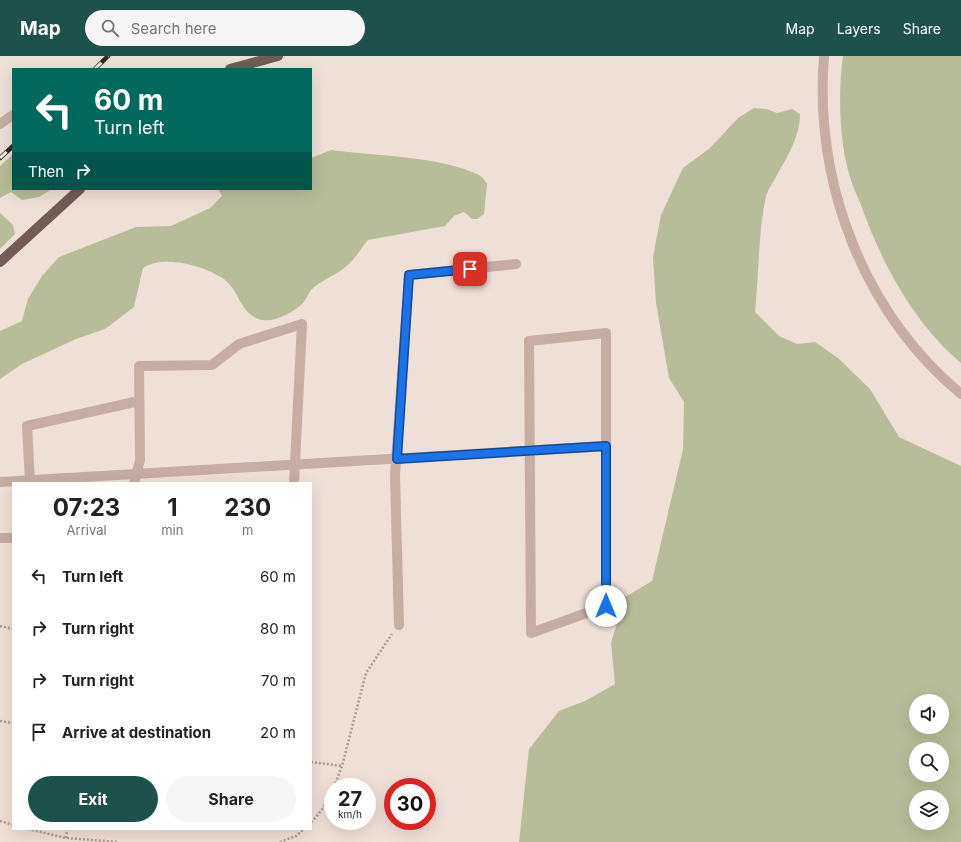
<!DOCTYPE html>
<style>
:root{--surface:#fff;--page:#f6f6f6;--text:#222;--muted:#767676;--accent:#1d514c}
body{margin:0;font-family:Inter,sans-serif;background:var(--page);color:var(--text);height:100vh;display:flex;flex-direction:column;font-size:15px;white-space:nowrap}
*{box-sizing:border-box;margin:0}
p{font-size:13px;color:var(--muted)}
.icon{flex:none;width:22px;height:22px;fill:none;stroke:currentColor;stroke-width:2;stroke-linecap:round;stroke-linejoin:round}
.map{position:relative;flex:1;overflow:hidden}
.details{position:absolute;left:12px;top:426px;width:300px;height:348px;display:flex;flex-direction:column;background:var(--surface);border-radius:0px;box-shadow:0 4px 16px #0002}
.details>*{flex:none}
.banner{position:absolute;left:12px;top:12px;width:300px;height:122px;border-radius:0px;box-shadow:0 4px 16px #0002;background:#00695c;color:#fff;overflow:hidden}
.controls{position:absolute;left:909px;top:638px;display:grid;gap:8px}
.controls a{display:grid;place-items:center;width:40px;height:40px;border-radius:50%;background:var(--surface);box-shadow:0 4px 16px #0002;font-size:20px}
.speed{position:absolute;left:324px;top:722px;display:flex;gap:8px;font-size:20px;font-weight:700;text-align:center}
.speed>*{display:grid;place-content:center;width:52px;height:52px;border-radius:50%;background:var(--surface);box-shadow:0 4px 16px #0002;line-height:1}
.speed small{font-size:10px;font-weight:400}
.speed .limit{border:6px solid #d22;background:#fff;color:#111}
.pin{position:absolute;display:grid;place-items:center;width:34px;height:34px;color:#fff;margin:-17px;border-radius:8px;box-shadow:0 2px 6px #0006}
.me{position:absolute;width:44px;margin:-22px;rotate:0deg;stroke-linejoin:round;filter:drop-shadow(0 0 3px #0008)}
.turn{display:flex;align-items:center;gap:14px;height:84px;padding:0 16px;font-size:18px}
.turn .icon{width:52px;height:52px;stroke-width:2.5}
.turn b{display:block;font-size:28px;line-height:34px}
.then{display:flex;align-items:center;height:38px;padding:0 16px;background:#0003;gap:8px;font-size:15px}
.eta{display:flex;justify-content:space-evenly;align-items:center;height:68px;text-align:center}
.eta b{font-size:24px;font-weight:700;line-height:28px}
.button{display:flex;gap:8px;margin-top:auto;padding:8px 16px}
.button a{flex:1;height:46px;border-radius:24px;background:var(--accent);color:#fff;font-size:16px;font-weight:700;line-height:46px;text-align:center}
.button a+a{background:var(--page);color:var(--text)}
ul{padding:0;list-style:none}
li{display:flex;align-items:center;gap:12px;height:52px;padding:0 16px}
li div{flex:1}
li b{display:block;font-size:15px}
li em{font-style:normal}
header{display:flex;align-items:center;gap:24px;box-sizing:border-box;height:56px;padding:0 20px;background:var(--accent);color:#fff}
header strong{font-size:19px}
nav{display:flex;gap:22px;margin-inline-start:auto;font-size:14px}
.search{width:280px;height:36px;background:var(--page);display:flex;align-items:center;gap:10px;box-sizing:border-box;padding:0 14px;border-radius:22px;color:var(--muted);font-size:15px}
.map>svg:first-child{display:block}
</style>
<header>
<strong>Map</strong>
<div class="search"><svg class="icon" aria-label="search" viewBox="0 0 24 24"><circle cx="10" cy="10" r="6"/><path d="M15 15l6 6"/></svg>Search here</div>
<nav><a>Map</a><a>Layers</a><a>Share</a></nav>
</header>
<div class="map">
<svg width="961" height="786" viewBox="0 0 961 786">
<rect width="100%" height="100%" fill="#efe0d7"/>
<g fill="#b7bd98" fill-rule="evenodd">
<path d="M843,0H961V307C913,266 882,208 861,149C857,139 852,129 849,118C839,82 838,37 843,0Z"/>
<path d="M754,52L766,53L777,57L792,53L800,58C800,81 787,101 776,121C773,127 768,133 766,140C758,178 759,218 755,256L779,280L797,288L815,286L838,302L870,333L899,381L961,410V786H519L529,693L559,655L585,645L615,628L611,587L625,541L652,525L683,393L684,346L669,322L656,247L653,201L661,159L683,112L710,92L738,62ZM916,645H942V671H916ZM916,693H942V719H916ZM916,741H942V767H916Z"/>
<path d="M331,94C375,100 441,100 479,119C482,121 485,124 487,128L484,158L477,163H472L464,156L454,160L445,170L368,184C361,192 355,203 347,210C336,219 321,224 311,234C308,238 306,245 301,249C292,257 275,266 262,264C240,259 240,235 224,223C205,210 164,198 143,212L134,251L105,273L76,283L22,308L0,323V275L22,265L28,243L42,220L59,201L136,171L171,170L210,152L222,140L218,133H311V102Z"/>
<polygon points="13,98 13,133 52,133 39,141 22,144 11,136 0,142 0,110"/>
<polygon points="0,157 13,169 15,178 0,193"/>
</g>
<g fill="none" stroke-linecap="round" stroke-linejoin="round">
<g stroke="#b2988e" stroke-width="2.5" stroke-dasharray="2 2" stroke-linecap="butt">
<polyline points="0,570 13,573"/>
<polyline points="0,665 13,667"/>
<polyline points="311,706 342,710"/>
<polyline points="334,731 342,710 366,617 392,578"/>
<polyline points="0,765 13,769"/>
<path d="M311,766C321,757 328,745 333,732"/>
<polyline points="28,773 66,782 118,786"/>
<polyline points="66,782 67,773"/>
<polyline points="280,786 296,780 304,773"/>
</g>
<g stroke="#c6aea4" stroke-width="10">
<path d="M824,0C814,127 863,256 961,338"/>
<polyline points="0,68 13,59"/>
<polygon points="606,277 606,550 531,577 529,285"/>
<polyline points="30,425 27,370 139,345"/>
<polyline points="0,426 606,390"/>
<polyline points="134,427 140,404 139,310 212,309 239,288 302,268 294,427"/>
<polyline points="0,482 13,482"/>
<polyline points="399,569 395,419 409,219 516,208"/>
</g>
<g stroke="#735b56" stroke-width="10">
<polyline points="230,13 278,0"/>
<polyline points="0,206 80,133"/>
</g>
<defs>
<g id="rail">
<polyline points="95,13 108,0"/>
<polyline points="0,102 13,90"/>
</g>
</defs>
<use href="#rail" stroke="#322725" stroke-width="4.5"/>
<use href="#rail" stroke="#f8eae2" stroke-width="3" stroke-dasharray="9" stroke-linecap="butt"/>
</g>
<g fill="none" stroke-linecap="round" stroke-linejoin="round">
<defs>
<polyline id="route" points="470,213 409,219 397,403 606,390 606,550"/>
</defs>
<use href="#route" stroke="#114b97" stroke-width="10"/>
<use href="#route" stroke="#1a73e8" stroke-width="7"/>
</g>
</svg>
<div class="controls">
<a><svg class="icon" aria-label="sound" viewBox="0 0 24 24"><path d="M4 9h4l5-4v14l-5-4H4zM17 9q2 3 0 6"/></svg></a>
<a><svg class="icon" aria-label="search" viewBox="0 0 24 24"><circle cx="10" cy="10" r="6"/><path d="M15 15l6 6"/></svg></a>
<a><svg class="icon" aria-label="layers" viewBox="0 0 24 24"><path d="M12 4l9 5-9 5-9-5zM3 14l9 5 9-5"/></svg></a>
</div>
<div class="speed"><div>27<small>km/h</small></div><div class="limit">30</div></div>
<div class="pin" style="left:470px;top:213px;background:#d93025"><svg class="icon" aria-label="arrive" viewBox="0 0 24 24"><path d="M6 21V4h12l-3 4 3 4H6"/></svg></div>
<svg class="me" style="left:606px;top:550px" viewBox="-20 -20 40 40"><circle r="19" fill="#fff"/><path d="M0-13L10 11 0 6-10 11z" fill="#1a73e8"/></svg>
<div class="banner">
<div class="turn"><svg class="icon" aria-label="left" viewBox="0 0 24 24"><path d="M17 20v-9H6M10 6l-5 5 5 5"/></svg><div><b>60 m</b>Turn left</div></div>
<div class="then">Then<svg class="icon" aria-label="right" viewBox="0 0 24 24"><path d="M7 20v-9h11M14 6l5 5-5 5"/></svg></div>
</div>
<section class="details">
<div class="eta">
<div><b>07:23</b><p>Arrival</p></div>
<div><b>1</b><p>min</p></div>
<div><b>230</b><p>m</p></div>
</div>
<ul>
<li><svg class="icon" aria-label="left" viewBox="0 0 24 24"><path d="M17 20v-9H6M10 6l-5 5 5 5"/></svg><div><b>Turn left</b></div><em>60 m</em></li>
<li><svg class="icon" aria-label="right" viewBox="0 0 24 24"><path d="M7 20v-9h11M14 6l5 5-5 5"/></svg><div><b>Turn right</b></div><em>80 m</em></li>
<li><svg class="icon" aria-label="right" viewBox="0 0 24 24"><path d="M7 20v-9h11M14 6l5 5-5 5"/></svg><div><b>Turn right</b></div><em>70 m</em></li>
<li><svg class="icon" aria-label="arrive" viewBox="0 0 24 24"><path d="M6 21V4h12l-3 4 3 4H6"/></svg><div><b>Arrive at destination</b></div><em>20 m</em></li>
</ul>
<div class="button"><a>Exit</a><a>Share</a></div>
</section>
</div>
